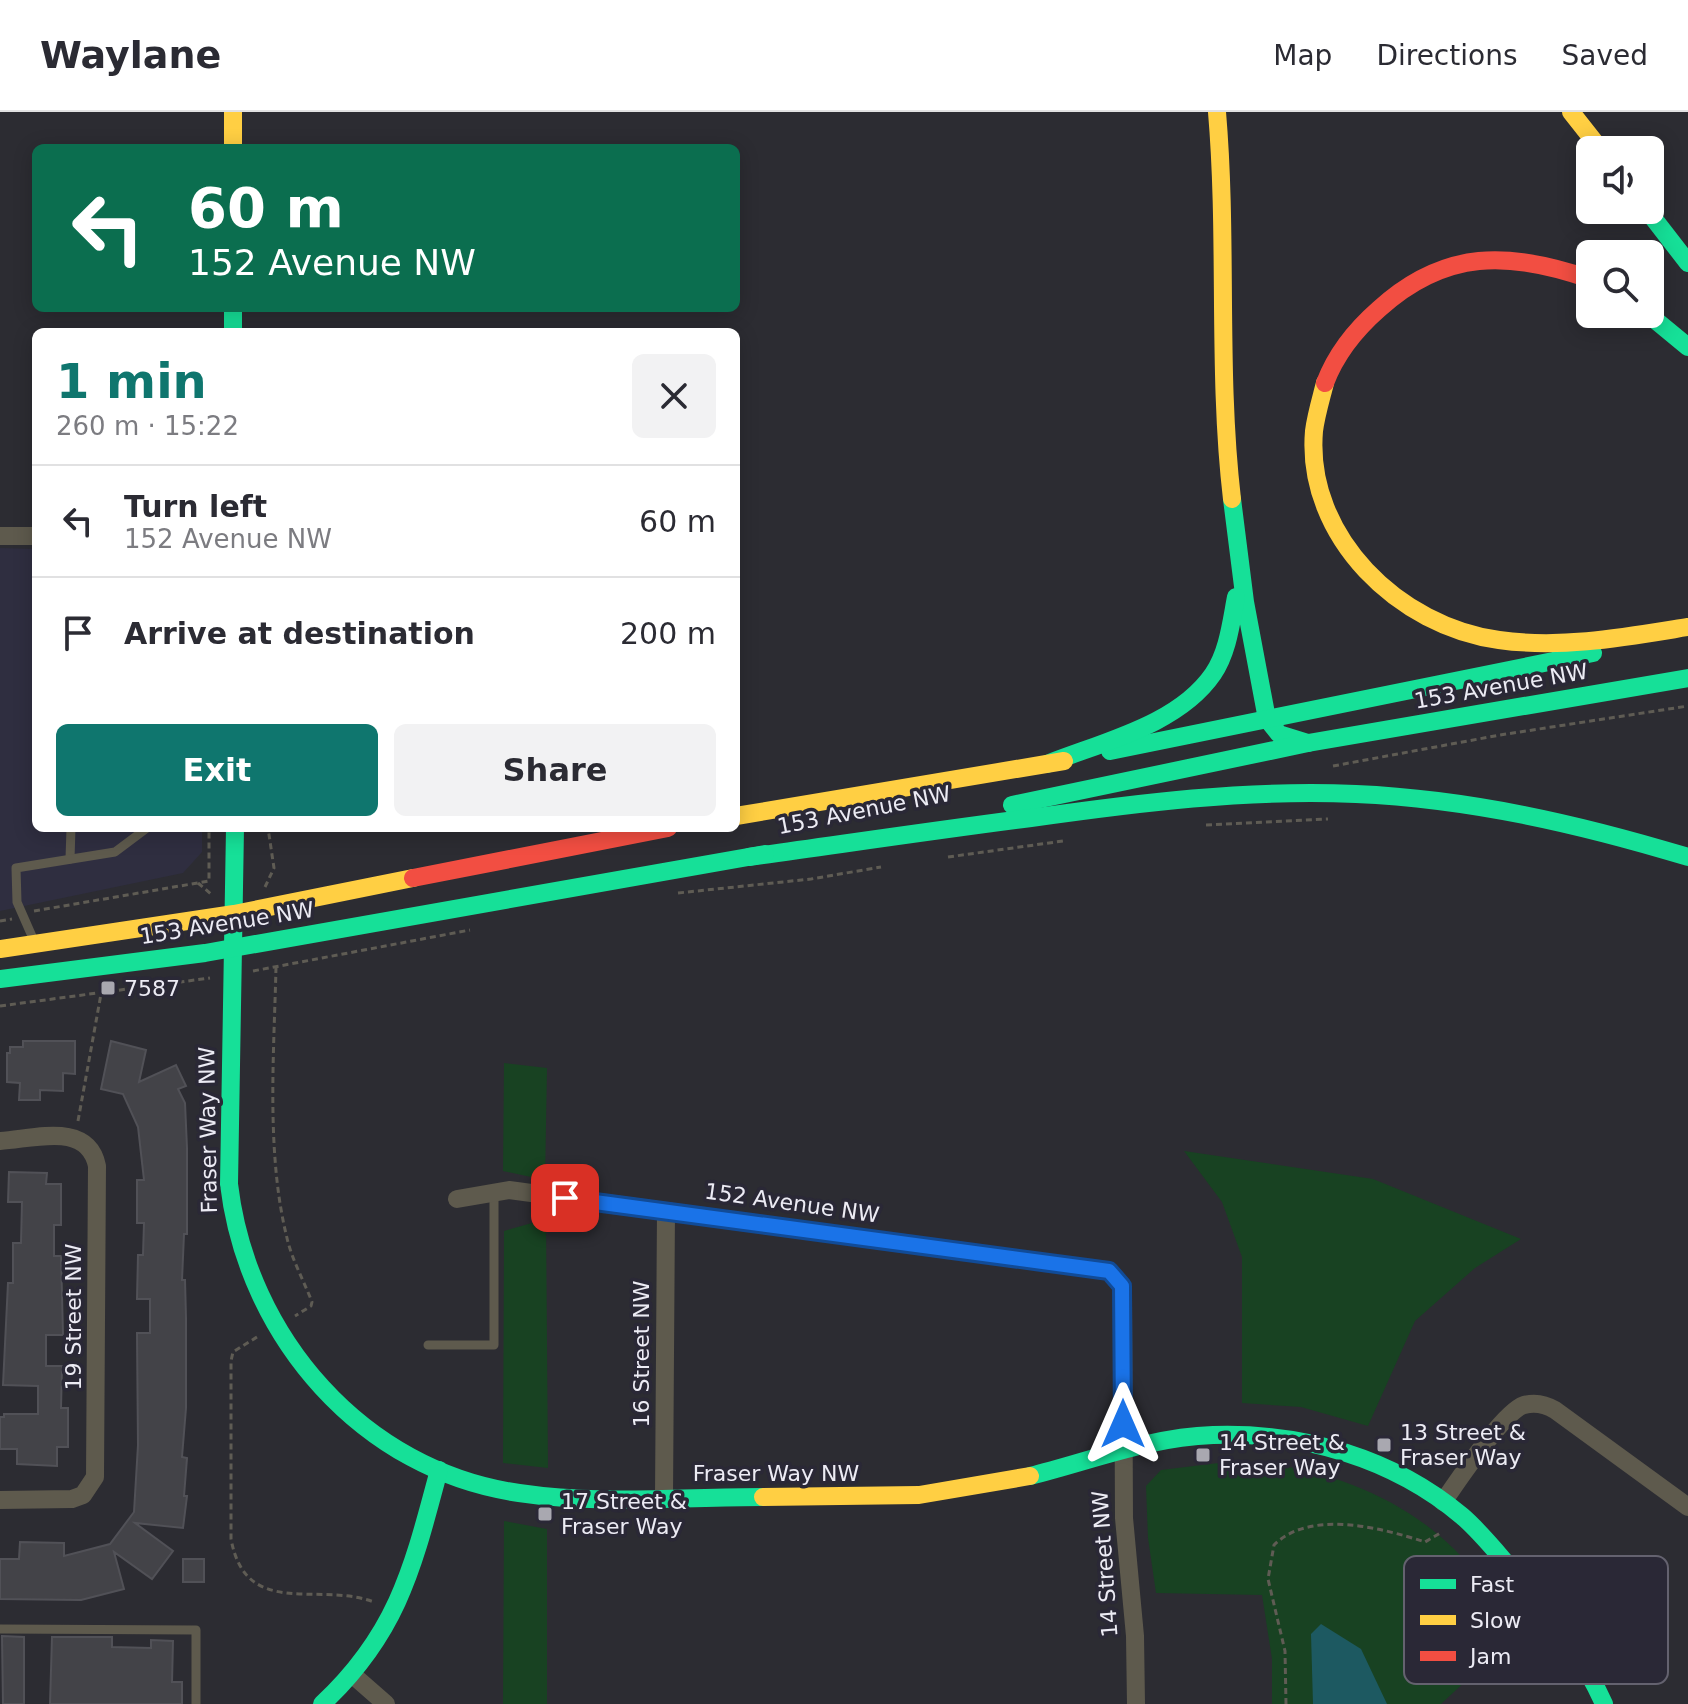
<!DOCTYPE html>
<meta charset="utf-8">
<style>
:root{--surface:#fff;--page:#f2f2f3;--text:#2b2b33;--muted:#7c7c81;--line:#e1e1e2;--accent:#0f766e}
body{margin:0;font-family:"DejaVu Sans",sans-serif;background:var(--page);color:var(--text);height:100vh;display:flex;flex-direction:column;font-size:30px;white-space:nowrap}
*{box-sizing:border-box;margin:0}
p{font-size:26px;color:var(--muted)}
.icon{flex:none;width:44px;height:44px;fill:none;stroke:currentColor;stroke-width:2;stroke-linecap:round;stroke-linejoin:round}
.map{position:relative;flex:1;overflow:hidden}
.panel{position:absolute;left:32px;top:216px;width:708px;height:504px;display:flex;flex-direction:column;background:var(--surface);border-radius:12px;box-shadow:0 4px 20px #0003}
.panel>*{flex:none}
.banner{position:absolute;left:32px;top:32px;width:708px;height:168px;border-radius:12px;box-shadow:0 4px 20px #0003;background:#0b6e4f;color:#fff;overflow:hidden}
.controls{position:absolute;left:1576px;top:24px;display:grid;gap:16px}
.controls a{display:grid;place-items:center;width:88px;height:88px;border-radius:12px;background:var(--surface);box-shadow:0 4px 20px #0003;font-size:40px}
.pin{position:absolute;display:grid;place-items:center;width:68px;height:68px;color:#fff;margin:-34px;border-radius:16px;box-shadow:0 4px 12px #0006}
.me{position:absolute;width:88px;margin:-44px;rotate:0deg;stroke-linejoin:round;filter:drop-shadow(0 0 6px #0008)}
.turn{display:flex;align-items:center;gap:28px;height:168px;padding:0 24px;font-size:36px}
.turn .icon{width:104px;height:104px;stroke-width:2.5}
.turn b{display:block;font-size:56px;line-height:68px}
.round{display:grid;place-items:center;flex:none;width:84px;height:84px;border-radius:12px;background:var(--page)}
.overview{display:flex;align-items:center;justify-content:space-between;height:136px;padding:0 24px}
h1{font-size:48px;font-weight:800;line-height:60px;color:var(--accent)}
.primary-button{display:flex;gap:16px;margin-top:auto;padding:16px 24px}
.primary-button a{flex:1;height:92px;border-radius:12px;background:var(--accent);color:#fff;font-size:32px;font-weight:800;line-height:92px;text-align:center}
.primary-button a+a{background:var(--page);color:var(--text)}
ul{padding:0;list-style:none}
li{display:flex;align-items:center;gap:24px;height:112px;padding:0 24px;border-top:2px solid var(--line)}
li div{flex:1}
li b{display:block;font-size:30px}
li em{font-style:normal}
header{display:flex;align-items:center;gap:48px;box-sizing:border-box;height:112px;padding:0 40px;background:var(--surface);border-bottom:2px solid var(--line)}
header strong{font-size:38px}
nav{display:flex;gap:44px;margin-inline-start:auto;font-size:28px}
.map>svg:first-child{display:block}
</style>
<header>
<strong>Waylane</strong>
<nav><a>Map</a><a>Directions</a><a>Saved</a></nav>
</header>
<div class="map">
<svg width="1688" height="1592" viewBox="0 0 1688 1592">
<rect width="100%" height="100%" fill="#2c2c32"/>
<polygon fill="#2f2e40" points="0,436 36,437 36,716 202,716 202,740 183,761 0,799"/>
<g fill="#184222">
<polygon points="504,951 547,956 545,1068 503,1059"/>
<polygon points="1184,1039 1373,1067 1521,1127 1475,1156 1415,1209 1368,1314 1301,1295 1242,1291 1242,1145 1222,1090"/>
<polygon points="546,1107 548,1356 503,1351 504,1119"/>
<path d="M1235,1349C1314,1352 1396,1380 1454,1437C1479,1461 1500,1490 1523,1516L1441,1592H1272V1547L1262,1483L1156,1481L1148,1426L1146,1374L1161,1358Z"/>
<polygon points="504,1409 547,1417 547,1592 503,1592"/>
</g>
<polygon fill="#1d5961" points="1321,1512 1361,1537 1387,1592 1313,1592 1311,1522"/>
<g fill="#434348" stroke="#515157" stroke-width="2">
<polygon points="23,929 75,929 75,962 63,961 63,979 40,978 40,988 19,988 20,971 7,970 7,941 10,941 10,935 23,935"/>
<polygon points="111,929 146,938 139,970 176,953 186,974 178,977 185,991 187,1036 187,1122 184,1122 182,1168 185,1168 186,1206 186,1296 182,1345 187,1346 184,1384 187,1384 183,1416 135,1411 173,1439 152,1467 114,1440 124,1477 81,1488 0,1487 0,1447 19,1447 20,1430 64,1431 64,1444 110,1432 134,1400 138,1333 137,1221 150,1221 150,1187 137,1187 138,1143 143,1143 144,1111 137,1111 137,1068 144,1068 138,1015 123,982 101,977"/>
<polygon points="9,1060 47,1061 46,1072 61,1072 61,1113 54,1113 54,1144 61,1144 63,1223 46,1223 46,1254 62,1254 61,1296 68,1296 68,1335 57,1335 57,1354 17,1352 17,1337 0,1337 0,1305 4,1305 4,1302 38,1302 38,1274 3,1273 8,1171 13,1171 13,1131 21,1131 22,1090 8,1090"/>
<rect x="183" y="1447" width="21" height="23"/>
<polygon points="2,1524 24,1525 24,1592 3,1592"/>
<polygon points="52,1525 112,1525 112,1535 151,1536 151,1528 173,1529 172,1570 182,1570 182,1592 50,1592"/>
</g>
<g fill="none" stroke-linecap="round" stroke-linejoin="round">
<g stroke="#5f5c54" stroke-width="3" stroke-dasharray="6 4" stroke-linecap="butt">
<polyline points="1333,654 1500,623 1688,594"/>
<polyline points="1206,713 1328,707"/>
<polyline points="948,745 1063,729"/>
<polyline points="198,771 211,782"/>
<polyline points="265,775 274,756 268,716"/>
<polyline points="678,781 811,767 881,755"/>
<polyline points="34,799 209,769 209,716"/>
<polyline points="0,809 12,807"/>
<path d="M276,855C274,942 266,1042 287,1126C292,1148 304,1169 312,1190L311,1194L295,1204"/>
<polyline points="253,859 470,818"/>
<polyline points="0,894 210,866"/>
<polyline points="78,1009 101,882"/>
<path d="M257,1225L233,1240L231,1249V1427C246,1508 318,1469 374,1490"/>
<path d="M1286,1592L1285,1539L1268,1467L1274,1433C1310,1397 1382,1416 1425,1430L1442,1420"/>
</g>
<g stroke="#5e5a4d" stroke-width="9">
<polyline points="70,747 71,716"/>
<polyline points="35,831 17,790 16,756 115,740 147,716"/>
<polyline points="428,1233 494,1233 494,1080"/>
<polyline points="0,1517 196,1518 196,1592"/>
</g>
<g stroke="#5e5a4d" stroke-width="18">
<polyline points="0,424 36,424"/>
<path d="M0,1029C34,1027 88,1009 97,1054L95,1365L83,1383L72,1387L0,1388"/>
<polyline points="457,1087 509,1078 1109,1159 1122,1174 1123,1186 1124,1406 1135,1524 1136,1592"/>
<polyline points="664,1385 666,1099"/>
<path d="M1443,1390C1458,1369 1503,1300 1524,1293C1535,1290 1545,1292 1555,1298L1688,1395"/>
<polyline points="354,1564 386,1592"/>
</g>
<g stroke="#16e098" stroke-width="18">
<polyline points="1647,98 1688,151"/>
<polyline points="233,196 233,220"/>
<polyline points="1648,202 1688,235"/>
<polyline points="1232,387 1245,490 1267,607 1279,622 1308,631"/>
<polyline points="1110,639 1593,541"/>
<path d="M1047,652C1102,630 1178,613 1213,562C1228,540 1231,511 1236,485"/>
<polyline points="1012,693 1308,631 1688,566"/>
<path d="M235,716L229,1072C247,1225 363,1359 519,1381C599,1393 683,1385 763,1385"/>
<path d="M749,745C843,732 937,718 1031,706C1138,691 1247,677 1356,682C1470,687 1579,712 1688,745"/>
<polyline points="0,867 205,841 765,742"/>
<path d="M1030,1364C1090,1349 1150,1325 1213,1323C1303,1320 1393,1346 1462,1404C1483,1422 1501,1446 1520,1467C1554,1505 1583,1545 1604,1592"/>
<path d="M322,1592C398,1521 413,1455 439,1358"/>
</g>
<g stroke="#ffcf43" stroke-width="18">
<polyline points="233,0 233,36"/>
<path d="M1217,0C1228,129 1217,259 1232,387"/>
<polyline points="1571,0 1601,38"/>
<path d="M1325,271C1321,287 1316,303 1314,319C1305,425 1400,515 1499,528C1562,537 1626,525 1688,515"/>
<polyline points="736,704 1064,649"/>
<polyline points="0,837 234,802 413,766"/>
<polyline points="763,1385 919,1383 1030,1364"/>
</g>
<g stroke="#f24e42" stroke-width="18">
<path d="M1325,271C1336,242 1355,218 1379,197C1445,137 1509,139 1590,167"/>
<polyline points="413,766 668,716"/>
</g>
</g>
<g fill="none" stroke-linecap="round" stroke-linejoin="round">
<defs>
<polyline id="route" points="565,1086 1109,1159 1122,1174 1123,1312"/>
</defs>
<use href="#route" stroke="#114b97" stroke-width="20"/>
<use href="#route" stroke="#1a73e8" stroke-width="14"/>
</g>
<g fill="#a9a8b0" stroke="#2a2836" stroke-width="3">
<rect x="100" y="868" width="16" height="16" rx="4"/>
<rect x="1376" y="1325" width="16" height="16" rx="4"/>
<rect x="1195" y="1335" width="16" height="16" rx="4"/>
<rect x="537" y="1394" width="16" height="16" rx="4"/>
</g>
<g text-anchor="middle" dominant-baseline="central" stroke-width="7" stroke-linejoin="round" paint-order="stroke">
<g font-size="22" fill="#ecebf4" stroke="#2a2836">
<text transform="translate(1501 574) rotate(-10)">153 Avenue NW</text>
<text transform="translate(864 698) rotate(-11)">153 Avenue NW</text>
<text transform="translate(227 811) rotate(-9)">153 Avenue NW</text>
<text transform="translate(208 1018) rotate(-91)">Fraser Way NW</text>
<text transform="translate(792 1091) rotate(8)">152 Avenue NW</text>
<text transform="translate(73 1205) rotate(-90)">19 Street NW</text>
<text transform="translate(641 1242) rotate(-90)">16 Street NW</text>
<text x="776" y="1361">Fraser Way NW</text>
<text transform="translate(1105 1452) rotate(-94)">14 Street NW</text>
</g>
<g font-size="22" fill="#ecebf4" stroke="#2a2836" text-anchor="start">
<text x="124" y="876">7587</text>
<text x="1400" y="1320">13 Street &amp;<tspan x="1400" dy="25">Fraser Way</tspan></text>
<text x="1219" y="1330">14 Street &amp;<tspan x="1219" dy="25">Fraser Way</tspan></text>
<text x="561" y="1389">17 Street &amp;<tspan x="561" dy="25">Fraser Way</tspan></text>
</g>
</g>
<rect x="1404" y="1444" width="264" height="128" rx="12" fill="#2a2836" stroke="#64626f" stroke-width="2"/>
<rect x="1420" y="1467" width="36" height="10" fill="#16e098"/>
<rect x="1420" y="1503" width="36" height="10" fill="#ffcf43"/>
<rect x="1420" y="1539" width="36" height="10" fill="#f24e42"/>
<g font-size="22" fill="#ecebf4">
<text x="1470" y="1480">Fast</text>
<text x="1470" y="1516">Slow</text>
<text x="1470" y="1552">Jam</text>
</g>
</svg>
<div class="controls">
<a><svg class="icon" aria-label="sound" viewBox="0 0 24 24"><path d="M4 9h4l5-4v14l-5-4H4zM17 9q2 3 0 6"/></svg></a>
<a><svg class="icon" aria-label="search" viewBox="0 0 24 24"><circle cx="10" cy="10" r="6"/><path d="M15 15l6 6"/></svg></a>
</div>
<div class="pin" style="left:565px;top:1086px;background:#d93025"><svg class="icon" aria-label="arrive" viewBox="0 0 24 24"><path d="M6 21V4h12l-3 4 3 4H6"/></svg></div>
<svg class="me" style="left:1123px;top:1312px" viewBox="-20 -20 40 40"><path d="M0-17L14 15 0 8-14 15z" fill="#1a73e8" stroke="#fff" stroke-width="4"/></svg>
<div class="banner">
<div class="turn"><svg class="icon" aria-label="left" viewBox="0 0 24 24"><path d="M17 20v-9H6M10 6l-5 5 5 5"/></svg><div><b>60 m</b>152 Avenue NW</div></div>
</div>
<section class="panel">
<div class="overview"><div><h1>1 min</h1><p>260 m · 15:22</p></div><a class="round"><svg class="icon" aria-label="close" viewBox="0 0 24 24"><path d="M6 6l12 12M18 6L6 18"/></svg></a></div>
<ul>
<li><svg class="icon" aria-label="left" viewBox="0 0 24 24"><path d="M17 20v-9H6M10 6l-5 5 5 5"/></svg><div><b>Turn left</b><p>152 Avenue NW</p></div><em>60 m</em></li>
<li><svg class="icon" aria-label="arrive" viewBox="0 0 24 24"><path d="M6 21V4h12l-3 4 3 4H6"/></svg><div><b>Arrive at destination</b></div><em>200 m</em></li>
</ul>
<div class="primary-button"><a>Exit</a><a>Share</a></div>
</section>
</div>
